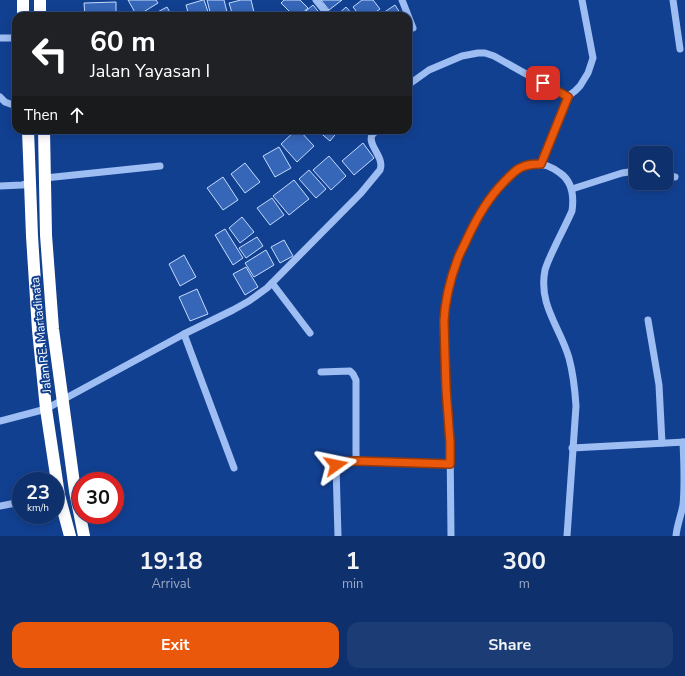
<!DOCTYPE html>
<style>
:root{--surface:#0e306d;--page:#1c3c75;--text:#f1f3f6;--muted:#9ba9c2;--line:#2e4b80;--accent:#ea580c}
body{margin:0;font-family:"Nunito Sans",sans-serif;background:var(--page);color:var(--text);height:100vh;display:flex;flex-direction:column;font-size:15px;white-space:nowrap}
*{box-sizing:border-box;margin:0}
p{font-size:13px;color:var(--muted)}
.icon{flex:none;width:22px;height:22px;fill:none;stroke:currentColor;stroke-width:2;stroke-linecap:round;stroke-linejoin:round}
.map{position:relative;height:536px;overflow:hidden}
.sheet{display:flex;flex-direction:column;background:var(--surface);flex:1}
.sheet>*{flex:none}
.banner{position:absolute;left:12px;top:12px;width:400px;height:122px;border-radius:12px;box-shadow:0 2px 10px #0003,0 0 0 1px var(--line);background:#202124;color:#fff;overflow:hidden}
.fabs{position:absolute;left:629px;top:146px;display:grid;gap:8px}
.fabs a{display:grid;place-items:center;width:44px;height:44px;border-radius:8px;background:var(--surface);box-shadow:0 2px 10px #0003,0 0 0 1px var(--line);font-size:20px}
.speed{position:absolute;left:12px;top:472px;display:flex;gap:8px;font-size:20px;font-weight:700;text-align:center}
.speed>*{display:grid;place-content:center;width:52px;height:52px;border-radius:50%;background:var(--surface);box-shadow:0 2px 10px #0003,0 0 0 1px var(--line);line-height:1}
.speed small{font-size:10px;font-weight:400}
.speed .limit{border:6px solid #d22;background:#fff;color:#111}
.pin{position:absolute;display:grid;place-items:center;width:34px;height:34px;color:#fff;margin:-17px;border-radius:8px;box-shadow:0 2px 6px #0006}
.me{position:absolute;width:44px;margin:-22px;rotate:78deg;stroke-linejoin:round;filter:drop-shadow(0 0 3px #0008)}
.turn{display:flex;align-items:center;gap:14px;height:84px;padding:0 12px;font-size:18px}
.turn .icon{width:52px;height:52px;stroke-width:2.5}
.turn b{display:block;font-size:28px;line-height:34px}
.then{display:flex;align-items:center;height:38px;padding:0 12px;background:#0003;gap:8px;font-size:15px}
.eta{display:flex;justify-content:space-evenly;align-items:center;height:68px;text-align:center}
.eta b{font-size:24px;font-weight:700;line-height:28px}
.button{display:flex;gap:8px;margin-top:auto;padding:8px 12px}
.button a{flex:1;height:46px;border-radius:12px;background:var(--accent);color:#fff;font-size:16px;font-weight:700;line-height:46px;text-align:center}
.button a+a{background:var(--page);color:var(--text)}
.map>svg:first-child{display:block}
</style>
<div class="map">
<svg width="685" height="536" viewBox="0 0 685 536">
<rect width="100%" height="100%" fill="#124091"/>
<g fill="#3666b8" stroke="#c5dafd">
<polygon points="128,0 156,0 158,3 137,16"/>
<polygon points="203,0 204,0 208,12 189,16 186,5"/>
<polygon points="207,0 224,0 227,12 211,16"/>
<polygon points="241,0 251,0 255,16 233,16 229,3"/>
<polygon points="284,0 300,0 308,8 299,16 294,16 281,3"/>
<polygon points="321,0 342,0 329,10"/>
<polygon points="362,0 373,0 380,9 370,16 360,16 353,7"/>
<polygon points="116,2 116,16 85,16 84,3"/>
<polygon points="313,5 322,16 300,16"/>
<polygon points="395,5 402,16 385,16 383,13"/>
<polygon points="167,7 172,16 150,16"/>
<polygon points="346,7 354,16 336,16"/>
<polygon points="296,130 299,130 314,146 297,162 281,144"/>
<polygon points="317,130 339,130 330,141"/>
<polygon points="363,143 374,158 354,175 342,161"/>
<polygon points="279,147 291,168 275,177 263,156"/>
<polygon points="329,156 346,176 331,190 313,170"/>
<polygon points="245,163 260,182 245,193 231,174"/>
<polygon points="309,170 326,189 316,198 299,179"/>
<polygon points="223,177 238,200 223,210 207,188"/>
<polygon points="294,180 309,199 289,215 273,196"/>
<polygon points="272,198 284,215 270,225 257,208"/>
<polygon points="242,217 254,232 240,243 229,228"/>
<polygon points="225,229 243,258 233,265 215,235"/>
<polygon points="257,237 263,246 246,258 239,248"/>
<polygon points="284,240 293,256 280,263 271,247"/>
<polygon points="266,250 274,265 254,277 245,263"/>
<polygon points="184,255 196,277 180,286 169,264"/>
<polygon points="246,267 258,287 245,295 233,274"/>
<polygon points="197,289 208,314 190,321 179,297"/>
</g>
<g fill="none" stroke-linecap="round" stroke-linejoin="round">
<g stroke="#9ebdf2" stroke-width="7">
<polyline points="316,0 329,16"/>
<polyline points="402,0 413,28"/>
<polyline points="673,0 680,49"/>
<polyline points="0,38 16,38"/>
<polyline points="408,85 429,70 462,56 478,53 485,53 494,56 567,97 575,91 580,86 588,73 593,58 582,0"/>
<polyline points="0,97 5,102 16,106"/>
<polyline points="541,164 567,97"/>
<polyline points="666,175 675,177"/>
<polyline points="45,178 160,166"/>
<polyline points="0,186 22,185 30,183"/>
<polyline points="572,189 622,173 636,171"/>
<polyline points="272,283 310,333"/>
<polyline points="648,320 659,385 662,443"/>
<polyline points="184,334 234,468"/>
<polyline points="321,372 350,371 353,374 356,380 356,461"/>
<path d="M0,421L46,409L55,404L184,334L233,310L249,301L267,288L361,193L380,170C385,157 367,145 372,135C373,134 376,131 377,130"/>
<polyline points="572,448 685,442"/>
<polyline points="0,506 21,502"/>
<polyline points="338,536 336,466 338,462 356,461 450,464"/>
<path d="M451,536L450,442L446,387L444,321C445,301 450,277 458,259C468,232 500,168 532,164C542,163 552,167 560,173C573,182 574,197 572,211C567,222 562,232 557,242C553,251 548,260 545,270C538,305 560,327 569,358C573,373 575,390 576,406L567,536"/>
<path d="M676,536C677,525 681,516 683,505C685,484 684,463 683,442"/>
</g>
<g stroke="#fff" stroke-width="12">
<polyline points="23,0 23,16"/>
<polyline points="40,0 40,16"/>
<polyline points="28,130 32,236 38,330 46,409 59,495 70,536"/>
<polyline points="44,130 46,235 53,329 75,491 84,536"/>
</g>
</g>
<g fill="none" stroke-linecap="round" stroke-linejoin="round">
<defs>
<path id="route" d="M336,465L337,463L340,462L356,461L450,464V442L446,388L444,321C445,301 450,280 457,261C459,254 463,248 466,241C476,219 487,199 504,182C509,177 514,171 520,168C527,164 534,164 541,164L568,97L543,83"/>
</defs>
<use href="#route" stroke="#983908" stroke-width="10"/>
<use href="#route" stroke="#ea580c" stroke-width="7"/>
</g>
<g text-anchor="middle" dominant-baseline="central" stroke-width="4" stroke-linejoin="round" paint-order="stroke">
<g font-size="12" fill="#fff" stroke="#124091">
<text transform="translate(41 335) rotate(-96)">Jalan RE. Martadinata</text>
</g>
</g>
</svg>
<div class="fabs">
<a><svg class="icon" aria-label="search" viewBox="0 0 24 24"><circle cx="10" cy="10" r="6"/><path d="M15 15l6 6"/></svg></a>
</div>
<div class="speed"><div>23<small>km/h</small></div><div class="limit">30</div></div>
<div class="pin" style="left:543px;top:83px;background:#d93025"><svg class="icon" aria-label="arrive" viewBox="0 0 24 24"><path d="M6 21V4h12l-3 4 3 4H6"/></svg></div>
<svg class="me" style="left:336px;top:465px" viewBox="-20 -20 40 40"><path d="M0-17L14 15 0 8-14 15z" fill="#ea580c" stroke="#fff" stroke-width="4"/></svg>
<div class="banner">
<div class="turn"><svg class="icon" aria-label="left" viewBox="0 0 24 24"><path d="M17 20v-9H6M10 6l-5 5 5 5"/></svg><div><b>60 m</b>Jalan Yayasan I</div></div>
<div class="then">Then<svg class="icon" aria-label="ahead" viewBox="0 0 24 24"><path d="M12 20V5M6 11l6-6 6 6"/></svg></div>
</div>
</div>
<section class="sheet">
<div class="eta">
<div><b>19:18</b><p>Arrival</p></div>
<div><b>1</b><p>min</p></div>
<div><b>300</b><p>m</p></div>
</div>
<div class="button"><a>Exit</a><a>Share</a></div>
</section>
